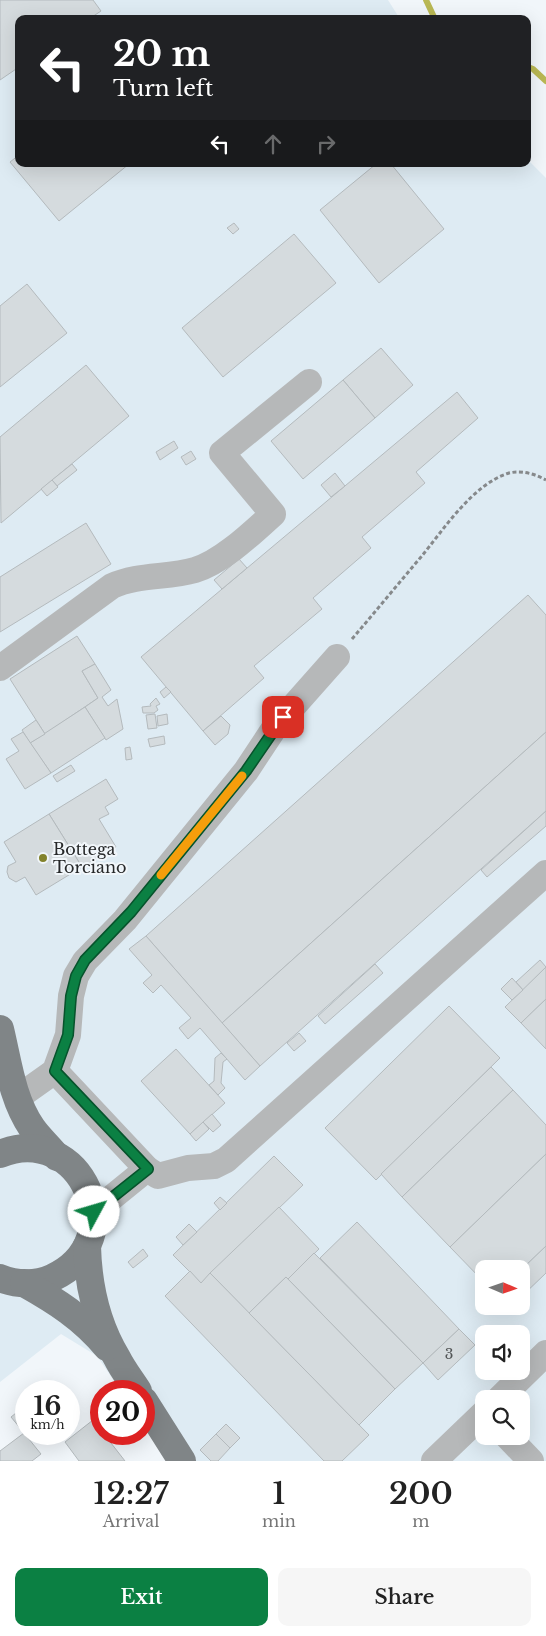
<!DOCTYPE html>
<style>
:root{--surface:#fff;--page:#f6f6f6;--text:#222;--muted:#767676;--accent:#0b8043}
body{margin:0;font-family:"Libre Baskerville",serif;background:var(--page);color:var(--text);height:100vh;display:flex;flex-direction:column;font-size:19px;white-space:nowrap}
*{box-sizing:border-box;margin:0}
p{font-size:16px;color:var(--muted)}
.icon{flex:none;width:28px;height:28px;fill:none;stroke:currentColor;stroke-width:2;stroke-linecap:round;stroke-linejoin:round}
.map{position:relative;height:1461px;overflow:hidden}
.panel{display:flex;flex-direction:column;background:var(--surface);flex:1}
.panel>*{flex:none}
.banner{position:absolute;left:15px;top:15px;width:516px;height:152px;border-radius:10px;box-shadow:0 5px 20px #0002;background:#202124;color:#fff;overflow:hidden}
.needle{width:32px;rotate:92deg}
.controls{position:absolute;left:475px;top:1260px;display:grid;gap:10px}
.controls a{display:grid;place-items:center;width:55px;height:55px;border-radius:10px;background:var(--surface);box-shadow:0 5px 20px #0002;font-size:25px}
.speed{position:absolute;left:15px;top:1380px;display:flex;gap:10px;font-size:25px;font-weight:700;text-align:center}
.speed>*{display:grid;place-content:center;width:65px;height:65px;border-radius:50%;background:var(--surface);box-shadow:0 5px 20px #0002;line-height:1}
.speed small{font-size:12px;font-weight:400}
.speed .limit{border:8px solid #d22;background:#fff;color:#111}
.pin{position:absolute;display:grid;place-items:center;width:42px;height:42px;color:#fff;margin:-21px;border-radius:10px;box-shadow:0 2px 8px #0006}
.me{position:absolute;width:55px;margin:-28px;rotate:51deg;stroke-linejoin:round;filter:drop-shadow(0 0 4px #0008)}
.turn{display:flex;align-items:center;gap:18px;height:105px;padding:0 15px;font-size:22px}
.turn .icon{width:65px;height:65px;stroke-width:2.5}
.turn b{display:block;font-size:35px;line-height:42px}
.lanes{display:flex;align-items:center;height:48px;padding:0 15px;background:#0003;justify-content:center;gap:25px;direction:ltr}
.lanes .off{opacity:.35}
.eta{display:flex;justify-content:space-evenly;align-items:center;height:85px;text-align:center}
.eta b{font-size:30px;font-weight:600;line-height:35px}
.button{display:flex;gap:10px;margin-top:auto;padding:10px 15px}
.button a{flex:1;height:58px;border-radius:10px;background:var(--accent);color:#fff;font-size:20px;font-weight:600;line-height:58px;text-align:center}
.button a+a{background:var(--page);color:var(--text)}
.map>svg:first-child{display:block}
</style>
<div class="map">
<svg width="546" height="1461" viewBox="0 0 546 1461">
<rect width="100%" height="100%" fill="#f1f6fa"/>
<path fill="#deebf3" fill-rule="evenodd" d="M0,0H388L400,19H19V164H528V160L546,178V1461H168L144,1391H121L97,1356L61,1334L0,1382ZM484,1269H521V1306H484ZM484,1334H521V1371H484ZM484,1399H521V1436H484Z"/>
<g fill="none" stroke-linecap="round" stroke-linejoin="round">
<g stroke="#b9b854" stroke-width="6">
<polyline points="426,0 434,17 436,19"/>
<polyline points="528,67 533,69 546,81"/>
</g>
</g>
<g fill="#d5dbde" stroke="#b4babd">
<polygon points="0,0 93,0 101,11 89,19 19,19 19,67 0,80"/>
<polygon points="19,155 19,164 129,164 59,221 10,162"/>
<polygon points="376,164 391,164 444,229 379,283 320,210"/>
<polygon points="234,223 239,229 233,234 227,228"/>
<polygon points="294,234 336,283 223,377 182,328"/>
<polygon points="27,284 67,333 0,387 0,306"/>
<polygon points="381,348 413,385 375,418 343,380"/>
<polygon points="86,365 129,416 1,523 0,437"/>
<polygon points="343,380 375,418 303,479 271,441"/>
<polygon points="457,392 478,418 416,472 425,483 362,537 371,548 313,598 322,609 254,666 264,678 203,731 141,657"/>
<polygon points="174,441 178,448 160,460 156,452"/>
<polygon points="191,451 196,459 186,465 181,457"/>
<polygon points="72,464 77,470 57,486 52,480"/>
<polygon points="335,473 345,486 331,497 321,485"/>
<polygon points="52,480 58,487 47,496 41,489"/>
<polygon points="86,523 111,564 0,632 0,577"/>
<polygon points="239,559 247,568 222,589 214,580"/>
<polygon points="528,595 546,615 546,732 222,1023 146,936"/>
<polygon points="77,636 95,664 82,671 98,698 45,734 10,679"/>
<polygon points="95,664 111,690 102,697 108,706 117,699 123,729 106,740 85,707 98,698 82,671"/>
<polygon points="166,687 171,692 164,698 160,692"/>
<polygon points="156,698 160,704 156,706 158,710 154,713 143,713 142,707 151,706 150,704"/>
<polygon points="85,707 105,738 51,773 30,743"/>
<polygon points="155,714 157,728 148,729 146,715"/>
<polygon points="167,714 168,724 158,726 157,716"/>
<polygon points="221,716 230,725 228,734 215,745 203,731"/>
<polygon points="295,718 303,727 291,738 282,729"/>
<polygon points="36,720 45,734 30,743 22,730"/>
<polygon points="23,732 51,773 25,789 6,759 19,751 11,739"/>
<polygon points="546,732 546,811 260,1066 222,1023"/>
<polygon points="164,736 165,744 150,747 148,739"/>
<polygon points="130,747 132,759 126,760 125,748"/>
<polygon points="71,765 75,771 57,782 53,776"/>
<polygon points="106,779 118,799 105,807 109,814 99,819 116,847 82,867 49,814"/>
<polygon points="546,811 546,826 487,877 481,870"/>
<polygon points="49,814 82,867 36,895 25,877 16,882 9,878 7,872 8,866 16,862 4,842"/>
<polygon points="146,936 260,1066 245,1080 200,1028 188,1039 179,1028 191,1018 161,985 153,993 143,983 152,975 129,949"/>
<polygon points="540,960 546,967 523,990 516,982"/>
<polygon points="375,964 383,973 325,1024 318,1016"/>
<polygon points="546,967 546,999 521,1023 505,1007"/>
<polygon points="512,978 523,990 512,1000 501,989"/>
<polygon points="546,999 546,1049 521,1023"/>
<polygon points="449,1006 500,1058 376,1180 325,1128"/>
<polygon points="299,1033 306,1041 294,1051 287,1043"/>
<polygon points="176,1049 225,1103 190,1134 141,1081"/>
<polygon points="221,1053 227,1059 223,1062 221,1083 225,1088 218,1095 209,1085 214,1081 215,1058"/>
<polygon points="491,1067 513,1090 402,1197 381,1174"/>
<polygon points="513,1090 546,1125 546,1154 450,1247 402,1197"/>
<polygon points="212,1114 221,1125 213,1132 203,1122"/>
<polygon points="203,1122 209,1129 196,1141 190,1134"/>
<polygon points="546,1154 546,1246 521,1270 484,1269 484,1282 450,1247"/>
<polygon points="274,1156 303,1185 201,1283 173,1255"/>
<polygon points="220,1197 227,1203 220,1210 214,1203"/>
<polygon points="279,1207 319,1249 288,1279 286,1277 249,1313 210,1273"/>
<polygon points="357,1222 459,1329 423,1363 320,1258"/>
<polygon points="189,1224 197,1232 183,1245 176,1237"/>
<polygon points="546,1246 546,1273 521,1297 521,1270"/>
<polygon points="143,1249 148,1256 133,1268 128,1262"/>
<polygon points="314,1253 423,1363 395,1389 288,1279"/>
<polygon points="190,1271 201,1283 210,1273 369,1435 342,1461 324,1461 165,1296"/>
<polygon points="286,1277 395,1389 359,1425 249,1313"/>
<polygon points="459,1329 475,1345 438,1380 423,1363"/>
<polygon points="21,1409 26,1416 26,1423 20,1428 11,1417"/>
<polygon points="93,1420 101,1431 101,1434 104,1434 125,1461 79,1461 65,1442"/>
<polygon points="226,1424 240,1438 230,1448 216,1434"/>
<polygon points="24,1433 41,1454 32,1461 0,1461 0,1451"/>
<polygon points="216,1434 230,1448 218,1461 211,1461 200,1450"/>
</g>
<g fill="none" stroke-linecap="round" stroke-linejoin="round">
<path stroke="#86898b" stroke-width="3" stroke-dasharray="4 2.5" stroke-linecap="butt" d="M352,639C375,612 398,584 421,557C444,529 473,484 509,473C522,470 535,474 546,480"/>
<g stroke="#b6b8b9" stroke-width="26">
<path d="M0,668L112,586C138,574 167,578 195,570C222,562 252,533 273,514L222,453L309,382"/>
<polyline points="55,1071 147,1169"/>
<polyline points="17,1098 55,1071 68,1035 71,996 76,976 85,961 125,920 246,771 275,727 337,657"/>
<polyline points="94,1212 147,1169 158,1176 188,1168 214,1166 226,1160 546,873"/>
<polyline points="499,1399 546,1353"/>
<polyline points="507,1436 531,1461"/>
<polyline points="434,1461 484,1413"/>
</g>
<g stroke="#808587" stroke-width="28">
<path d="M0,1029C8,1062 12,1099 32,1128C39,1138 49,1147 57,1157"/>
<path d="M0,1154C80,1121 135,1240 52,1278C37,1285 16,1285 0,1278"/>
<path d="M87,1246C88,1284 97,1325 117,1358C123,1370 131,1380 138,1391"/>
<path d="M24,1283C56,1301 83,1318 107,1347"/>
<polyline points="144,1401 182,1461"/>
</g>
</g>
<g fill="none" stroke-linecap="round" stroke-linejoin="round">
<defs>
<polyline id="route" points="94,1212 148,1169 55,1071 68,1035 71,996 76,976 85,960 131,912 246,771 283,717"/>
</defs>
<use href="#route" stroke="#07532c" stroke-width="12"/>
<use href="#route" stroke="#0b8043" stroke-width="9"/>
<polyline stroke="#f59e0b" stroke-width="9" points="161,875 242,776"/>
</g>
<circle fill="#82822b" stroke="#f1f6fa" stroke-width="2" cx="43" cy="858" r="5"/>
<g text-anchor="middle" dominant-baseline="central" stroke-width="4" stroke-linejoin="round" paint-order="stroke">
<g font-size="14" fill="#525556">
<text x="449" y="1354">3</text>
</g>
<g font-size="16" fill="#262829" stroke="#f1f6fa" text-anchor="start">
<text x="53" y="849">Bottega<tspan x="53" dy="18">Torciano</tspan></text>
</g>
</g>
</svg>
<div class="controls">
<a><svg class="needle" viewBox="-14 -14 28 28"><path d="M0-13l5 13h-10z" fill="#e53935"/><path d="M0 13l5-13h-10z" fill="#767676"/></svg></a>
<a><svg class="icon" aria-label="sound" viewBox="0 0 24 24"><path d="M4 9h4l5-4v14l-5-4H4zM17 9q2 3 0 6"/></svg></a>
<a><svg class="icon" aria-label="search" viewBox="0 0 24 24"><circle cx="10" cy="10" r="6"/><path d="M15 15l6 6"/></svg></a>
</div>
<div class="speed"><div>16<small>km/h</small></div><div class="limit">20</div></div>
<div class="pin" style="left:283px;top:717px;background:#d93025"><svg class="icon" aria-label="arrive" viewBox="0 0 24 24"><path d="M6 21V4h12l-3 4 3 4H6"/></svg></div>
<svg class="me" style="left:94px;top:1212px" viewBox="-20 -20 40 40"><circle r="19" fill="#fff"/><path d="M0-13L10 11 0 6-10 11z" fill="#0b8043"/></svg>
<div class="banner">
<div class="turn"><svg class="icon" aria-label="left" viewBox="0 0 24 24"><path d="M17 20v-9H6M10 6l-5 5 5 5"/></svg><div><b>20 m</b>Turn left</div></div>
<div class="lanes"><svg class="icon" aria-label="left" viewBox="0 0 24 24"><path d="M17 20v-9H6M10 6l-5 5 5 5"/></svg><svg class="icon off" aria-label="ahead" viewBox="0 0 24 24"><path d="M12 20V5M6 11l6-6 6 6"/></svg><svg class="icon off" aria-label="right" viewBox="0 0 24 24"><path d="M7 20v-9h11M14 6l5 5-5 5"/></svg></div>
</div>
</div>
<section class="panel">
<div class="eta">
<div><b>12:27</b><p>Arrival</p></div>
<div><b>1</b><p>min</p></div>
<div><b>200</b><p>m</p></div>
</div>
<div class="button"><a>Exit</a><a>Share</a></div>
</section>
